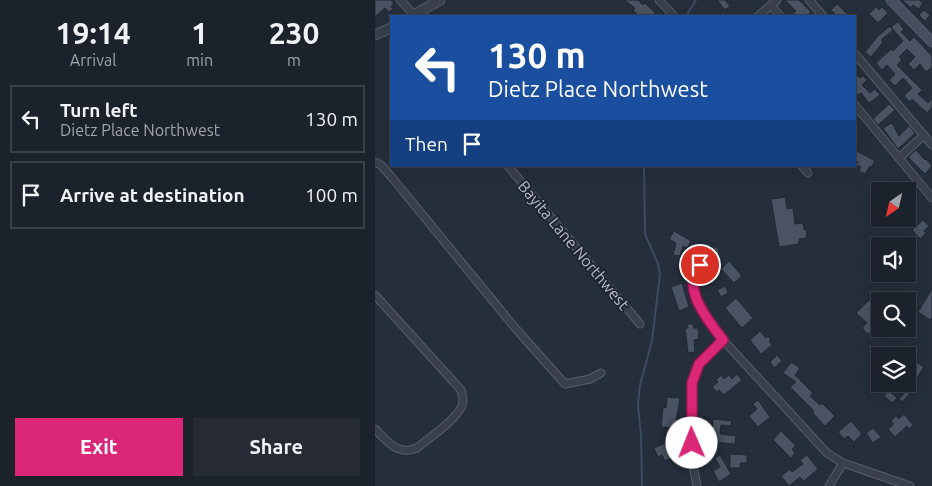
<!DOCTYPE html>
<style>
:root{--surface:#1c222c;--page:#252a34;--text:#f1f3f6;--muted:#a0a4a9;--line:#3a3f48;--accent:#db2777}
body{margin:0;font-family:Ubuntu,sans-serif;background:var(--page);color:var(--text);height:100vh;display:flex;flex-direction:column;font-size:19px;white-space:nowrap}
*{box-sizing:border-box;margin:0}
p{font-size:16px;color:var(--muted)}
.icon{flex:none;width:28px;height:28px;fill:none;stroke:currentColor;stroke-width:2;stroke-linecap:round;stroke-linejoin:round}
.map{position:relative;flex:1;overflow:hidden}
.details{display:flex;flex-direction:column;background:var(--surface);width:375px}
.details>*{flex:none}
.banner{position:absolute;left:15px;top:15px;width:466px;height:152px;border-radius:0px;box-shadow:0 5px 20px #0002,0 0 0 1px var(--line);background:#1a4fa0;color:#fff;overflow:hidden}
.needle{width:32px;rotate:214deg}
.buttons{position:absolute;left:496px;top:182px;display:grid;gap:10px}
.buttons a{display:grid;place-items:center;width:45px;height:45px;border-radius:0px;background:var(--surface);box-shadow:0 5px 20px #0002,0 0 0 1px var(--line);font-size:25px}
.pin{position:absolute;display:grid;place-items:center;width:42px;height:42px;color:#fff;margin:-21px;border:2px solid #fff;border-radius:50%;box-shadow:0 1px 5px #0007}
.me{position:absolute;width:55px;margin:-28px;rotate:359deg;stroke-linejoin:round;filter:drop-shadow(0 0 4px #0008)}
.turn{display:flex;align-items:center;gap:18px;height:105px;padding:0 15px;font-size:22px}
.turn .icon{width:65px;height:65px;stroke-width:2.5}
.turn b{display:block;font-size:35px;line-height:42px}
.then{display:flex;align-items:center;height:48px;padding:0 15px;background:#0003;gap:10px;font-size:19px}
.eta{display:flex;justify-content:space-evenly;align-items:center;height:85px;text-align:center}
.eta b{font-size:30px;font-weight:600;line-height:35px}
.button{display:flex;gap:10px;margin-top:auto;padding:10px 15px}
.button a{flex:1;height:58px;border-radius:0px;background:var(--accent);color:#fff;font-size:20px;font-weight:600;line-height:58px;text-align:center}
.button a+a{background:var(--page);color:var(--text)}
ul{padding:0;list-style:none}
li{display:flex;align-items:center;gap:15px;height:68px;margin:0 10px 8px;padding:0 5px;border:2px solid var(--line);border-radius:0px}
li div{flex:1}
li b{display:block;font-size:19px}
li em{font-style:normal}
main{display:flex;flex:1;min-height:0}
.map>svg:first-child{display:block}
</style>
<main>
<section class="details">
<div class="eta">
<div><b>19:14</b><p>Arrival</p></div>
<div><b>1</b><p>min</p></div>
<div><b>230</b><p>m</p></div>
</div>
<ul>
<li><svg class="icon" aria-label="left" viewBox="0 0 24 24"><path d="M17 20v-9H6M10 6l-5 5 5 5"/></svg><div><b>Turn left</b><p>Dietz Place Northwest</p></div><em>130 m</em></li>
<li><svg class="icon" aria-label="arrive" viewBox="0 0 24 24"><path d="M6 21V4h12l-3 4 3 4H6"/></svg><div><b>Arrive at destination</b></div><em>100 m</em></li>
</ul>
<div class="button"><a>Exit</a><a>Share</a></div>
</section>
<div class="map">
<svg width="557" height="486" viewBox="0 0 557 486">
<rect width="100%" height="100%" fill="#252e3b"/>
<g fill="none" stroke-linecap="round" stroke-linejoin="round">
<g stroke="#3c4b63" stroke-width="2">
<polyline points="311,16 321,0"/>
<polyline points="267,486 266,436 263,405 265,385 277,341 285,274 283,264 270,234 269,166"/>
</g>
</g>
<g fill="#4a5362" stroke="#202733">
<polygon points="0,0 16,0 19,4 16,6 18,9 14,12 10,8 0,17"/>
<polygon points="249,0 263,0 268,5 270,3 280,13 277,16 264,16 258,10 260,8"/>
<polygon points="342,0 350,0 355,6 350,10"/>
<polygon points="410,0 424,0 436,12 431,16 415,16 421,11"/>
<polygon points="527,0 544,0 548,3 544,9 538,5 536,8"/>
<polygon points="462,4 474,16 462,16 456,10"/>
<polygon points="501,7 504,10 507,7 513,13 503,23 494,14"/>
<polygon points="549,10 555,15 550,21 544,15"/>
<polygon points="523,22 529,29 526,32 535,41 539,37 557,56 557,67 551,72 545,64 539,70 533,64 540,57 532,49 524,57 527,60 522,65 547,90 543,94 553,103 557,99 557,107 552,113 537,99 535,102 529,96 537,88 528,78 520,86 514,80 520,74 512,65 507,70 501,63 516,49 518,51 528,41 516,27"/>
<polygon points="515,26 518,30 506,40 508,42 496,57 490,52 503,36"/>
<polygon points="480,74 485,78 488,76 492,80 487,85 495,93 500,89 505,95 494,103 486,93 483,95 480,92"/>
<polygon points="514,104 520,110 503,125 498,119"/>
<polygon points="517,123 524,136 534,126 540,133 523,149 508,128"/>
<polygon points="480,150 500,161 497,167 495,166 490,174 484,171 486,167 481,165 483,162 480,160"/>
<polygon points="541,150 550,160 551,159 557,166 550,174 533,157"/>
<polygon points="510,182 519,188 517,191 504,191"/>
<polygon points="410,197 412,209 418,208 420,224 428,223 429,230 431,229 432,238 424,239 424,244 404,247 396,199"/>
<polygon points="548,220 554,226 549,231 551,233 545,239 537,230"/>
<polygon points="299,231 316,241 312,248 308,246 305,256 298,255 301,243 294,239"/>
<polygon points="354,261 367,276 359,283 346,269"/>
<polygon points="307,283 314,307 304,311 296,287"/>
<polygon points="350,286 353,293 346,297 342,290"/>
<polygon points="557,289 557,317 555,320 543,312"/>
<polygon points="361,298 378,318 367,328 350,308"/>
<polygon points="494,300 504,309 500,312 505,317 505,329 502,332 499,329 493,334 487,328 492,323 481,313"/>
<polygon points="312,324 318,324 319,328 323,328 324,339 319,340 320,352 313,353 310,328 313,328"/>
<polygon points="385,331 391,338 393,336 396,340 394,341 397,345 386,354 375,340"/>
<polygon points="402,355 407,361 399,368 395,362"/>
<polygon points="540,361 549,367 538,384 533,381 535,378 532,376 532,363 537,365"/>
<polygon points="416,362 425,368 420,375 438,393 435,396 445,405 447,403 460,416 450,426 437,412 439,411 415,387 421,382 408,373"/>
<polygon points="362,374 367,380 349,395 344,390 342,392 337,387 343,382 341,380 346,375 349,379 354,375 357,379"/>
<polygon points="533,389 536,392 527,402 524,399"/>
<polygon points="514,391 522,398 517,403 509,396"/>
<polygon points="292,397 305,398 300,428 286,427 288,407 291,408"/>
<polygon points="383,400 395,417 383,427 374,416 382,409 378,404"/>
<polygon points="529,414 538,425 534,429 532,426 520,437 513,429 519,424 516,421 521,416 524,419"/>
<polygon points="338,419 357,421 356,426 346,425 345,434 361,436 360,444 336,442"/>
<polygon points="476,421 487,434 479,442 473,436 469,439 463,432"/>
<polygon points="498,428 506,437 498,443 491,433"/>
<polygon points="406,431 421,446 417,449 420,453 416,458 398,440"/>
<polygon points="293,442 300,456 290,461 287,455 283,457 279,448"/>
<polygon points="355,454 372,455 372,463 365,463 365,468 355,468"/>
<polygon points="345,455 356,474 344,482 338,471 345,467 340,458"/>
<polygon points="432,455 443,469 429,481 425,477 414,486 406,476 415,469 417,472 428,464 425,460"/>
</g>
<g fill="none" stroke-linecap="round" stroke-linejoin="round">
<defs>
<g id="minor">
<polyline points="25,0 39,15"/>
<polyline points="284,0 299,16"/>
<polyline points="434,0 448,16"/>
<polyline points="396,5 405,16"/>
<polyline points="383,16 402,0"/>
<polyline points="480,54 557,145"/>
<polyline points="480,105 557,198"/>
<polyline points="524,158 549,135"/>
<polyline points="0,162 6,165 19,180 141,329 190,384 215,379 226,373"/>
<polyline points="133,166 265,324"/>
<polyline points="427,166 433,173"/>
<polyline points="339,252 319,272 319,284 322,303 348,340 452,453 468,463 535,486"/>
<path d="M0,295L86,390C87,393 88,398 88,402C86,417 54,438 42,448C23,456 13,442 0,429"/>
<polyline points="322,486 317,461 317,383 324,364 348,340"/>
<polyline points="454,486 468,463"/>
</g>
<g id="tertiary">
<polyline points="37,16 65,0"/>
<polyline points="0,35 16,28"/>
</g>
<polyline id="secondary" points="516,0 557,42"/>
</defs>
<use href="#minor" stroke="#575e6a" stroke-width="9"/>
<use href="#tertiary" stroke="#575e6a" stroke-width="11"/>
<use href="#secondary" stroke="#575e6a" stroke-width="11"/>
<use href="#minor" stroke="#39404c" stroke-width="7"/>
<use href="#tertiary" stroke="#39404c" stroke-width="9"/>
<use href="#secondary" stroke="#474f5e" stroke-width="9"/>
</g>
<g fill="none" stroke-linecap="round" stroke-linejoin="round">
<defs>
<path id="route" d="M317,443V383L324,364L348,340C334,321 305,288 325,265"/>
</defs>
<use href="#route" stroke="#8e194d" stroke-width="12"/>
<use href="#route" stroke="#db2777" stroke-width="9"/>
</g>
<g text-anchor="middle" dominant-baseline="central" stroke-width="4" stroke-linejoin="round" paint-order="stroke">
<g font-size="16" fill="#b5bbc7" stroke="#1e2531">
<text transform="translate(199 245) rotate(50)">Bayita Lane Northwest</text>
</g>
</g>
</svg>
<div class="buttons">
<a><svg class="needle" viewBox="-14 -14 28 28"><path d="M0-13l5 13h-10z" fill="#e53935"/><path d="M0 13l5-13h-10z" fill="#a0a4a9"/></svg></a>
<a><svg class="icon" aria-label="sound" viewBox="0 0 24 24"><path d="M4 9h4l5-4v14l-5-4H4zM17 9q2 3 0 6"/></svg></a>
<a><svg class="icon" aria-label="search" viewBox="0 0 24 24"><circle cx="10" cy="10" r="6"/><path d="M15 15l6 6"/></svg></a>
<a><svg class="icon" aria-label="layers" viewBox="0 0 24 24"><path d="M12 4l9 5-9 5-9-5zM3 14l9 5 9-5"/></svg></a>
</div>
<div class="pin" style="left:325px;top:265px;background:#d93025"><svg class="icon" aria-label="arrive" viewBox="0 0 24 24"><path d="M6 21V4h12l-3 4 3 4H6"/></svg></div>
<svg class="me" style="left:317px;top:443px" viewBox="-20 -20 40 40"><circle r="19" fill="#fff"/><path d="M0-13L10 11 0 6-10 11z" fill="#db2777"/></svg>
<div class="banner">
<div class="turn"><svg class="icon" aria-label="left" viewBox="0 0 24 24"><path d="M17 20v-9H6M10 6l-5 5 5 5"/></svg><div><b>130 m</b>Dietz Place Northwest</div></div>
<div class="then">Then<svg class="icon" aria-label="arrive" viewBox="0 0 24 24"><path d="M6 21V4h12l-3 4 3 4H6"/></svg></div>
</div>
</div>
</main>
